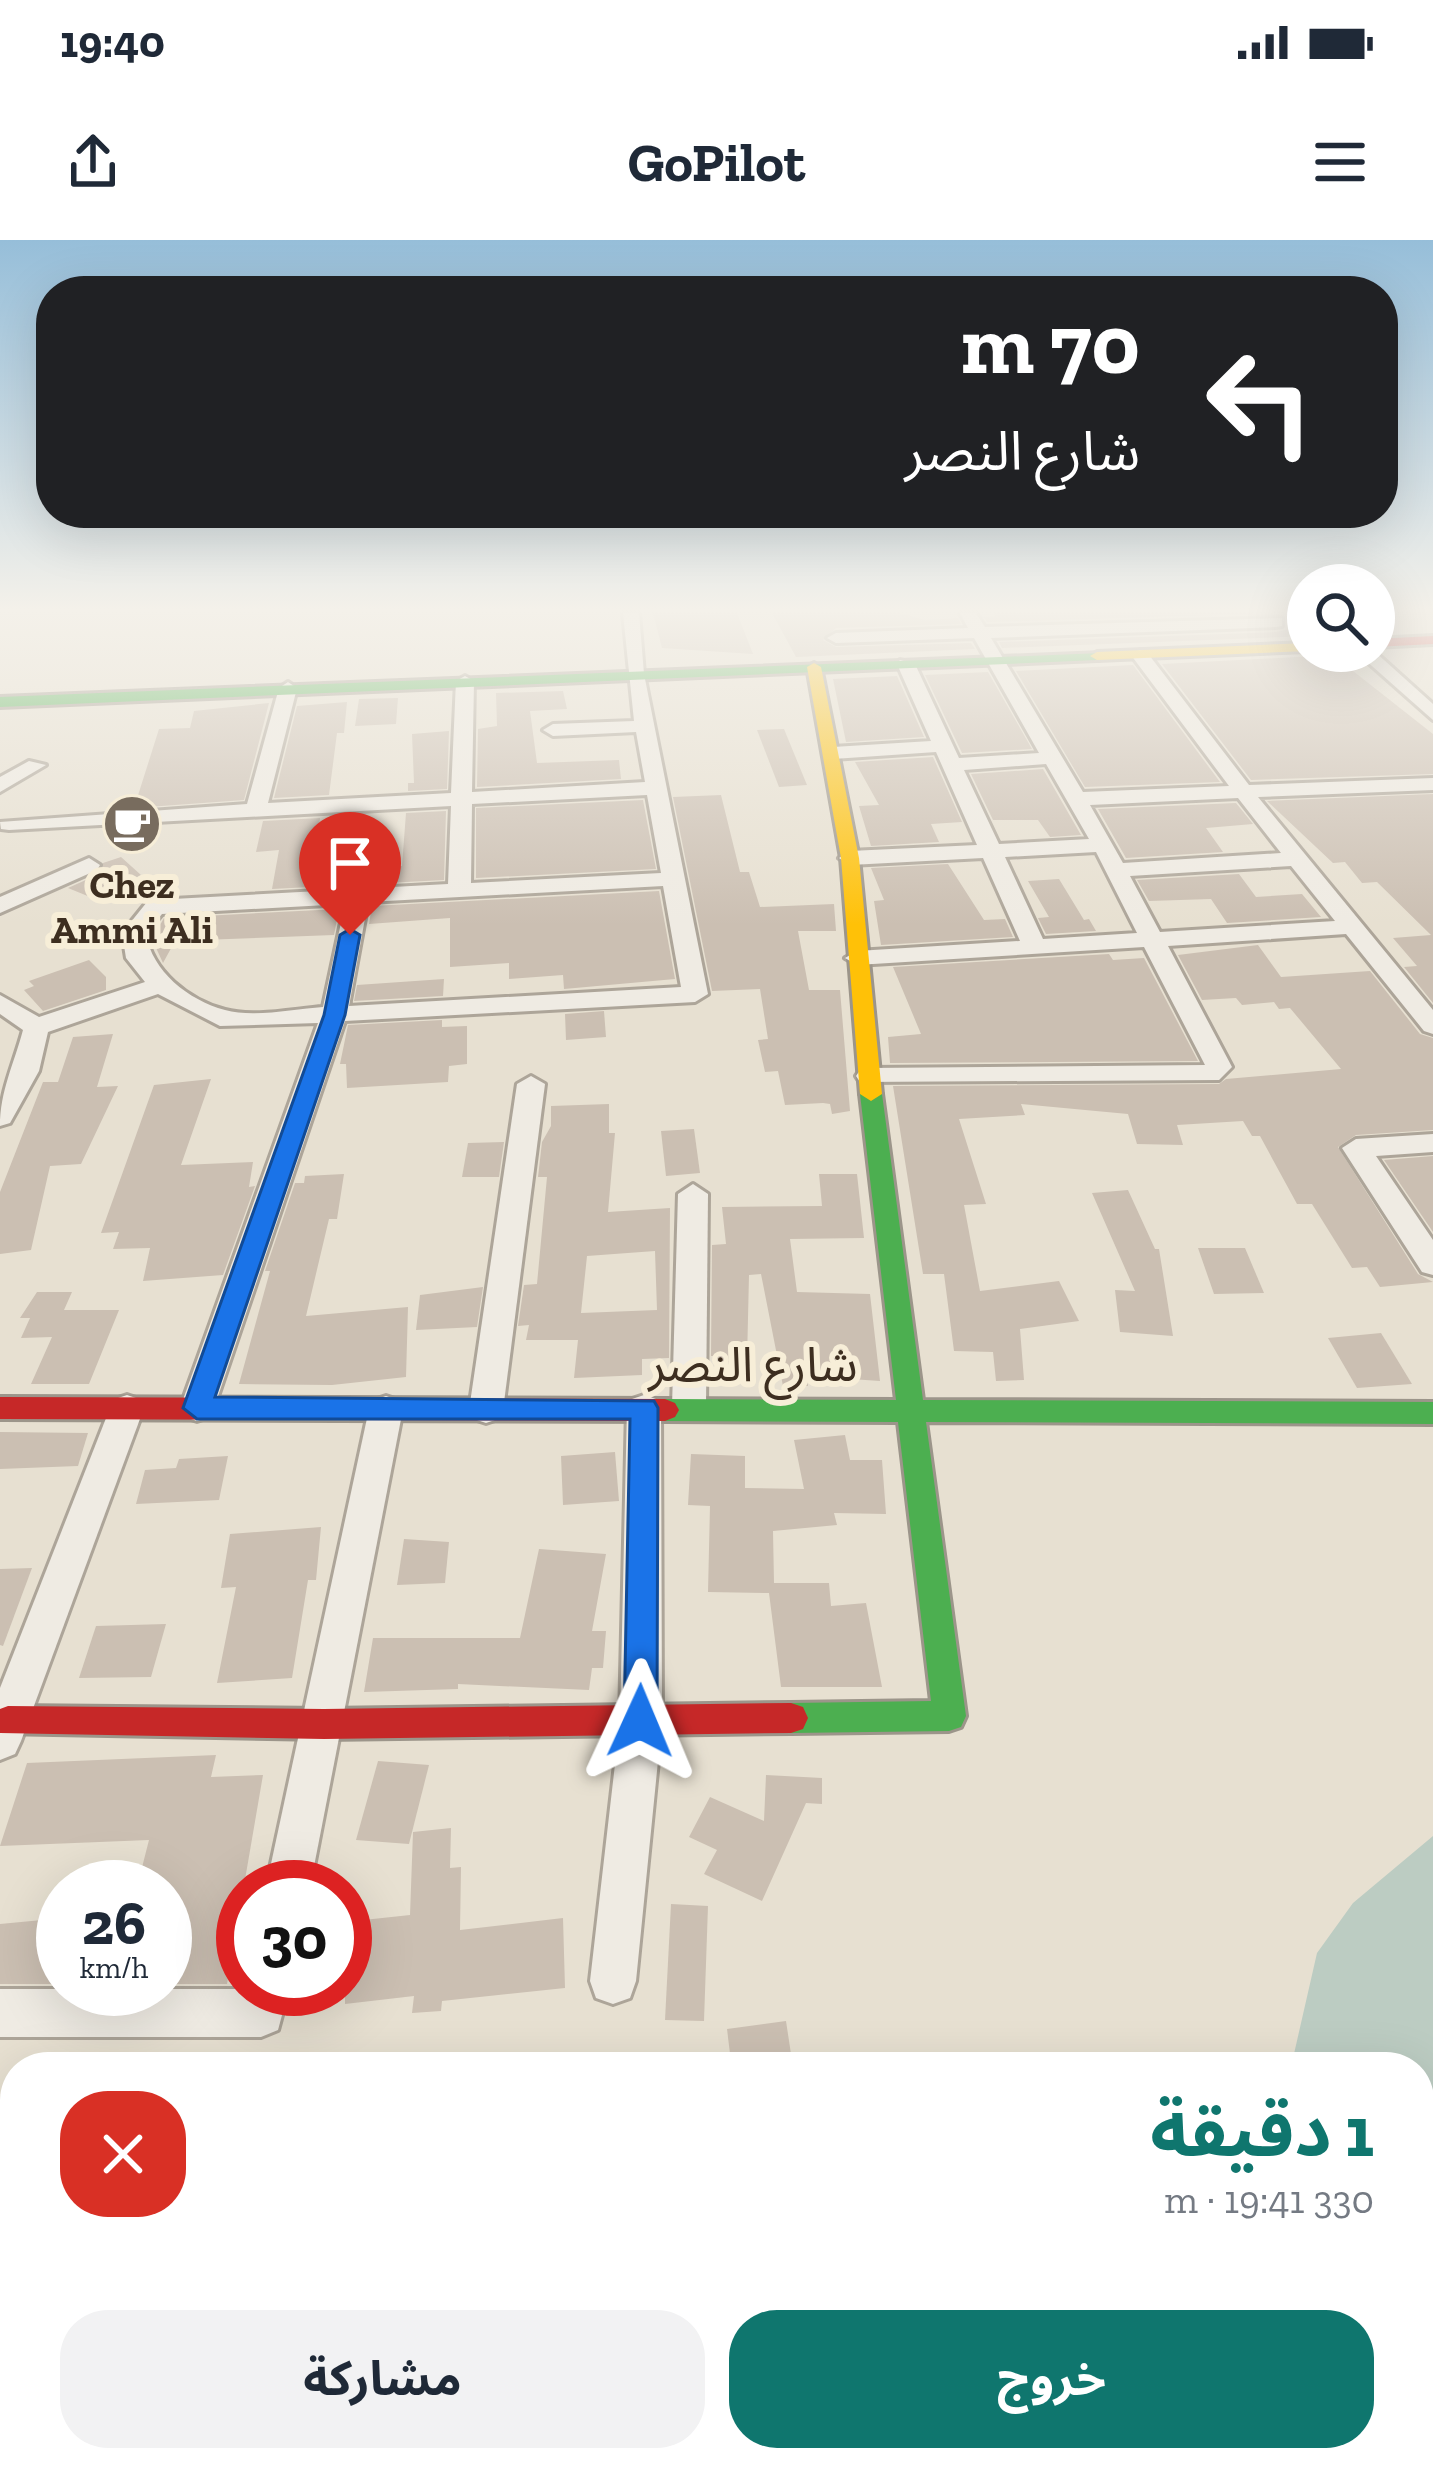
<!DOCTYPE html>
<html lang="ar">
<meta charset="utf-8">
<style>
:root{--surface:#fff;--page:#f2f2f3;--text:#1f2937;--muted:#747a83;--accent:#0f766e}
body{margin:0;font-family:"Zilla Slab","Noto Sans Arabic",serif;background:var(--page);color:var(--text);direction:rtl;height:100vh;display:flex;flex-direction:column;font-size:45px;white-space:nowrap}
*{box-sizing:border-box;margin:0}
p{font-size:39px;color:var(--muted)}
.icon{flex:none;width:66px;height:66px;fill:none;stroke:currentColor;stroke-width:2;stroke-linecap:round;stroke-linejoin:round}
.map{position:relative;flex:1;overflow:hidden;direction:ltr}
.side{position:absolute;left:0px;top:1812px;width:1434px;height:420px;display:flex;flex-direction:column;background:var(--surface);border-radius:48px 48px 0 0;box-shadow:0 12px 48px #0002;direction:rtl}
.side>*{flex:none}
.banner{position:absolute;left:36px;top:36px;width:1362px;height:252px;border-radius:48px;box-shadow:0 12px 48px #0002;direction:rtl;background:#202124;color:#fff;overflow:hidden}
.tools{position:absolute;left:1287px;top:324px;display:grid;gap:24px}
.tools a{display:grid;place-items:center;width:108px;height:108px;border-radius:50%;background:var(--surface);box-shadow:0 12px 48px #0002;font-size:60px}
.speed{position:absolute;left:36px;top:1620px;display:flex;gap:24px;font-size:60px;font-weight:700;text-align:center}
.speed>*{display:grid;place-content:center;width:156px;height:156px;border-radius:50%;background:var(--surface);box-shadow:0 12px 48px #0002;line-height:1}
.speed small{font-size:30px;font-weight:400}
.speed .limit{border:18px solid #d22;background:#fff;color:#111}
.pin{position:absolute;display:grid;place-items:center;width:102px;height:102px;color:#fff;margin:-123px -51px;border-radius:50% 50% 50% 0;rotate:-45deg;box-shadow:0 0 12px #0007}
.pin .icon{rotate:45deg}
.me{position:absolute;width:132px;margin:-66px;rotate:1deg;stroke-linejoin:round;filter:drop-shadow(0 0 9px #0008)}
.turn{display:flex;align-items:center;gap:42px;height:252px;padding:0 60px;font-size:54px}
.turn .icon{width:156px;height:156px;stroke-width:2.5}
.turn b{display:block;font-size:84px;line-height:102px}
.round{display:grid;place-items:center;flex:none;width:126px;height:126px;border-radius:48px;background:var(--page)}
.headline{display:flex;align-items:center;justify-content:space-between;height:204px;padding:0 60px}
h1{font-size:72px;font-weight:700;line-height:90px;color:var(--accent)}
.primary-button{display:flex;gap:24px;margin-top:auto;padding:24px 60px}
.primary-button a{flex:1;height:138px;border-radius:48px;background:var(--accent);color:#fff;font-size:48px;font-weight:700;line-height:138px;text-align:center}
.primary-button a+a{background:var(--page);color:var(--text)}
.status{display:flex;justify-content:space-between;align-items:center;height:84px;padding:0 60px;background:var(--surface);direction:ltr}
.status svg{height:33px;fill:currentColor}
header{display:flex;justify-content:space-between;align-items:center;height:156px;padding:0 60px;background:var(--surface);font-size:54px;font-weight:700}
.map>svg:first-child{display:block}
</style>
<div class="status"><b>19:40</b><svg viewBox="0 0 49 12"><path d="M0 12V9h3v3zM5 12V6h3v6zM10 12V3h3v9zM15 12V0h3v12zM26 1h20v11H26zM47 4h2v5h-2z"/></svg></div>
<header><svg class="icon" aria-label="menu" viewBox="0 0 24 24"><path d="M4 6h16M4 12h16M4 18h16"/></svg>GoPilot<svg class="icon" aria-label="share" viewBox="0 0 24 24"><path d="M12 15V3M7 8l5-5 5 5M5 13v7h14v-7"/></svg></header>
<div class="map">
<svg width="1433" height="2232" viewBox="0 0 1433 2232">
<rect width="100%" height="100%" fill="#e7e0d1"/>
<polygon fill="#bcccc2" points="1433,1596 1433,2232 1125,2232 1139,2217 1419,2217 1419,1827 1291,1827 1317,1713 1353,1663"/>
<g fill="#cbbfb2" fill-rule="evenodd">
<polygon points="653,373 737,373 753,414 662,408"/>
<polygon points="772,373 900,373 925,380 958,378 961,384 836,388 823,400 836,407 971,403 975,409 796,417"/>
<polygon points="994,373 1251,373 1253,374 987,382 984,377 996,376"/>
<polygon points="1308,385 1308,396 1002,408 999,402 1276,392"/>
<polygon points="1320,411 1334,416 1433,494 1433,534 1251,540 1162,424 1316,416"/>
<polygon points="1133,425 1220,542 1085,547 1016,431"/>
<polygon points="988,432 1032,509 962,513 925,435"/>
<polygon points="897,436 924,497 846,502 833,439"/>
<polygon points="563,451 567,469 530,471 537,523 619,520 621,539 477,547 478,489 497,486 496,453"/>
<polygon points="398,458 396,484 355,486 359,459"/>
<polygon points="347,462 344,493 337,493 329,555 274,558 297,466"/>
<polygon points="269,463 244,560 134,568 159,489 190,488 194,471"/>
<polygon points="784,489 807,545 779,547 757,490"/>
<polygon points="449,491 447,549 408,551 408,543 414,543 412,494"/>
<polygon points="933,517 962,582 931,584 939,602 871,606 859,566 879,565 855,522"/>
<polygon points="1043,529 1081,595 1050,597 1038,580 993,580 971,534"/>
<polygon points="1433,554 1433,763 1404,727 1417,726 1393,698 1431,695 1377,642 1362,643 1345,622 1333,623 1267,561"/>
<polygon points="721,555 740,632 749,632 760,667 834,664 836,691 798,691 809,750 840,750 850,871 832,874 830,864 823,863 785,865 778,831 765,832 758,800 768,799 760,749 712,751 673,557"/>
<polygon points="643,560 656,629 476,638 476,568"/>
<polygon points="1236,563 1253,584 1206,588 1223,612 1126,618 1098,569"/>
<polygon points="446,571 444,640 272,649 279,610 256,612 263,581 320,578 312,633 402,626 406,573"/>
<polygon points="121,617 141,635 95,659 68,648 99,634 103,623"/>
<polygon points="948,624 984,680 1005,679 1013,697 881,705 874,661 884,660 871,628"/>
<polygon points="1239,634 1256,657 1302,654 1321,677 1227,683 1211,659 1149,661 1137,640"/>
<polygon points="1059,639 1084,680 1089,679 1096,691 1046,694 1038,678 1049,677 1028,641"/>
<polygon points="659,651 675,739 564,749 563,735 509,739 509,723 450,727 450,678 369,684 372,666"/>
<polygon points="339,669 334,695 175,701 163,723 152,699 164,678"/>
<polygon points="1258,705 1281,737 1370,731 1420,794 1433,798 1433,890 1356,895 1338,907 1418,1034 1433,1042 1380,1047 1367,1027 1352,1028 1312,964 1297,964 1260,896 1252,896 1243,881 1177,885 1183,905 1137,904 1128,874 1021,864 1025,875 959,879 986,964 964,965 980,1051 1059,1041 1079,1081 1020,1089 1024,1140 996,1141 993,1112 954,1111 944,1034 923,1034 893,846 1219,844 1226,839 1341,829 1290,768 1279,769 1274,762 1242,765 1236,758 1202,760 1178,715"/>
<polygon points="1109,714 1113,720 1144,718 1198,821 890,823 888,797 921,794 893,727"/>
<polygon points="89,720 106,737 106,750 43,771 24,750 34,746 29,741"/>
<polygon points="444,739 443,756 354,761 357,745"/>
<polygon points="604,771 606,797 566,800 565,774"/>
<polygon points="442,780 442,787 467,786 467,824 449,826 448,842 347,848 346,824 340,824 348,785"/>
<polygon points="113,794 97,847 118,846 81,924 50,926 31,1010 0,1014 0,952 43,842 58,842 73,797"/>
<polygon points="211,839 181,925 253,922 249,947 255,946 223,1035 143,1041 150,1008 113,1009 119,992 101,993 154,845"/>
<path d="M609,864V893H615L608,972L670,968L669,1118L642,1119V1135L574,1138L578,1100H526L529,1085L518,1086L524,1045L537,1044L547,937H538L542,902L551,886V866ZM655,1011L657,1070L581,1073L587,1016Z"/>
<polygon points="694,889 700,933 666,936 661,891"/>
<polygon points="504,902 499,937 462,937 468,903"/>
<polygon points="1433,916 1433,992 1384,920"/>
<polygon points="344,934 337,979 329,979 306,1076 408,1067 406,1137 332,1145 239,1144 270,1031 265,1031 295,943 304,943 305,936"/>
<polygon points="819,934 857,934 864,998 790,999 797,1052 870,1054 880,1141 807,1136 808,1146 783,1146 761,1034 749,1035 747,1121 718,1123 717,1116 711,1116 712,1005 726,1004 722,967 822,966"/>
<polygon points="1128,950 1155,1009 1159,1009 1173,1096 1120,1092 1115,1050 1135,1051 1092,953"/>
<polygon points="1198,1008 1245,1008 1264,1053 1214,1054"/>
<polygon points="483,1047 477,1087 416,1090 420,1055"/>
<polygon points="37,1052 72,1052 64,1070 119,1070 89,1144 31,1144 52,1097 21,1098 30,1078 20,1078"/>
<polygon points="1381,1093 1412,1144 1357,1148 1328,1098"/>
<polygon points="0,1192 88,1193 78,1226 0,1229"/>
<polygon points="845,1195 850,1220 882,1220 886,1274 834,1273 837,1285 773,1291 774,1343 829,1343 831,1366 866,1363 882,1447 781,1447 769,1353 708,1352 710,1266 688,1265 691,1214 745,1216 745,1248 804,1249 794,1200"/>
<polygon points="615,1212 619,1261 563,1265 561,1216"/>
<polygon points="228,1216 219,1260 136,1264 145,1230 176,1228 179,1219"/>
<polygon points="321,1287 316,1340 308,1340 292,1438 217,1443 236,1347 221,1348 230,1294"/>
<polygon points="404,1299 449,1302 445,1343 397,1345"/>
<polygon points="539,1309 606,1314 592,1391 606,1391 603,1428 592,1428 589,1450 458,1444 458,1449 364,1452 373,1398 520,1398"/>
<polygon points="32,1328 3,1406 0,1405 0,1329"/>
<polygon points="166,1384 151,1437 79,1438 96,1386"/>
<polygon points="216,1515 211,1537 263,1535 227,1744 165,1744 165,1647 137,1647 149,1600 0,1606 27,1523"/>
<polygon points="378,1521 429,1525 409,1604 356,1600"/>
<polygon points="766,1535 822,1538 822,1564 806,1563 762,1661 704,1634 717,1610 689,1597 710,1557 764,1581"/>
<polygon points="451,1588 450,1628 461,1627 460,1690 563,1678 565,1748 442,1761 441,1771 412,1773 414,1756 345,1764 345,1682 410,1675 413,1592"/>
<polygon points="671,1664 708,1666 704,1781 665,1780"/>
<polygon points="63,1678 63,1744 0,1744 0,1684"/>
<polygon points="786,1781 791,1814 731,1822 727,1789"/>
</g>
<g fill="none" stroke-linecap="round" stroke-linejoin="round">
<defs>
<g id="street">
<path d="M623,373H639L644,434L708,754L695,762L345,781L214,1168L209,1177L197,1181L185,1177L180,1168L318,783L220,786L158,754L48,792L39,831L10,883L0,886C0,851 14,824 23,790L0,774V755L39,777L145,742L126,718L122,693L147,662L155,660L448,644L451,566L9,590L1,589L0,582L247,564L279,448L288,442L297,448L268,563L451,553L456,441L465,436L474,441L472,552L645,542L636,492L553,496L543,490L553,484L634,481ZM647,555L661,633L471,643L472,564ZM663,646L681,747L349,766L368,662ZM345,664L323,767C294,769 253,778 225,770C188,760 152,731 146,694L162,674Z"/>
<path d="M960,373H976L985,387L1282,378V386L1276,387L991,398L1083,552L1229,546L1131,415L1140,410L1146,411L1249,545L1433,538V550L1258,557L1433,770V794L1424,791L1346,694L1168,706L1232,827L1219,840L860,842L856,836L860,830L869,828L1205,825L1144,707L857,725L845,718L857,711L1020,701L983,618L850,625L839,618L850,611L977,605L936,512L833,519L823,513L833,507L931,501L897,424L900,420L915,424L959,518L1039,513L974,398L836,403L827,398L836,393L968,388ZM1046,524L1089,599L999,604L964,530ZM1238,558L1281,613L1123,623L1090,565ZM1096,612L1137,693L1043,699L1005,617ZM1291,626L1335,681L1160,692L1130,636Z"/>
<polygon points="1355,411 1374,411 1433,464 1433,480"/>
<polygon points="29,521 46,525 0,552 0,537"/>
<polygon points="89,618 100,625 97,630 0,673 0,657"/>
<polygon points="531,836 545,844 503,1170 498,1179 486,1183 474,1179 469,1170 517,844"/>
<polygon points="1433,894 1433,912 1376,916 1433,1000 1433,1035 1422,1032 1342,908 1356,899"/>
<polygon points="693,944 708,954 706,1167 701,1176 689,1180 677,1176 672,1167 678,954"/>
<polygon points="127,1155 139,1159 144,1168 21,1501 15,1514 0,1520 0,1448 110,1168 115,1159"/>
<polygon points="644,1155 656,1159 661,1168 662,1481 636,1741 630,1758 613,1764 596,1758 590,1741 620,1481 627,1168 632,1159"/>
<polygon points="386,1156 398,1160 403,1169 310,1647 266,1647 369,1169 374,1160"/>
<polygon points="0,1749 289,1749 278,1790 261,1797 0,1797"/>
</g>
<g id="fast">
<polygon points="1102,413 1102,419 1097,420 0,467 0,457"/>
<polygon points="871,847 882,854 923,1160 1433,1162 1433,1184 926,1182 966,1476 961,1487 949,1491 791,1493 779,1489 774,1478 779,1467 791,1463 931,1461 898,1182 665,1181 655,1177 651,1170 655,1163 665,1159 896,1160 860,854"/>
</g>
<g id="slow">
<polygon points="1308,403 1308,411 1097,420 1090,416 1097,412"/>
<polygon points="814,423 821,427 859,618 882,854 871,861 860,854 841,618 807,427"/>
</g>
<g id="jam">
<polygon points="1433,396 1433,404 1374,407 1374,399"/>
<polygon points="0,1157 665,1159 675,1163 679,1170 675,1177 665,1181 0,1179"/>
<polygon points="791,1463 803,1467 808,1478 803,1489 791,1493 324,1499 0,1493 0,1469 8,1466 324,1469"/>
</g>
</defs>
<use href="#street" stroke="#ada599" stroke-width="6"/>
<use href="#fast" stroke="#9c958a" stroke-width="6"/>
<use href="#slow" stroke="#9c958a" stroke-width="6"/>
<use href="#jam" stroke="#9c958a" stroke-width="6"/>
<use href="#street" fill="#efebe3" fill-rule="evenodd"/>
<use href="#fast" fill="#4caf50" fill-rule="evenodd"/>
<use href="#slow" fill="#ffc107" fill-rule="evenodd"/>
<use href="#jam" fill="#c62828" fill-rule="evenodd"/>
</g>
<linearGradient id="sky" x2="0" y2="1"><stop stop-color="#96bed9"/><stop offset="0.54" stop-color="#f4f1ea"/><stop offset="1" stop-color="#f4f1ea" stop-opacity="0"/></linearGradient>
<rect width="1433" height="685" fill="url(#sky)"/>
<polygon fill="#1a73e8" stroke="#114b97" stroke-width="3" points="350,689 360,695 345,775 215,1157 654,1161 658,1168 657,1481 652,1492 640,1497 629,1492 624,1481 630,1179 197,1179 183,1168 324,775 340,695"/>
<defs>
<symbol id="cafe-disc" viewBox="-11 -11 22 22"><circle r="9.5" fill="#786c5e" stroke="#f7eed8"/><path d="M-5.5-4.5H6V0H3Q3 3.5 0 3.5H-2.5Q-5.5 3.5-5.5 0ZM3-3.2v2h1.7v-2ZM-6 4.5H4V6H-6Z" fill="#fff"/></symbol>
</defs>
<g fill-rule="evenodd">
<use href="#cafe-disc" x="99" y="551" width="66" height="66"/>
</g>
<g text-anchor="middle" dominant-baseline="central" stroke-width="12" stroke-linejoin="round" paint-order="stroke">
<g font-size="39" font-weight="bold" fill="#3d2e20" stroke="#f7eed8">
<text x="132" y="644">Chez<tspan x="132" dy="45">Ammi Ali</tspan></text>
</g>
<g font-size="48" fill="#3d2e20" stroke="#f7eed8">
<text x="753" y="1124">شارع النصر</text>
</g>
</g>
</svg>
<div class="tools">
<a><svg class="icon" aria-label="search" viewBox="0 0 24 24"><circle cx="10" cy="10" r="6"/><path d="M15 15l6 6"/></svg></a>
</div>
<div class="speed"><div>26<small>km/h</small></div><div class="limit">30</div></div>
<div class="pin" style="left:350px;top:695px;background:#d93025"><svg class="icon" aria-label="arrive" viewBox="0 0 24 24"><path d="M6 21V4h12l-3 4 3 4H6"/></svg></div>
<svg class="me" style="left:640px;top:1481px" viewBox="-20 -20 40 40"><path d="M0-17L14 15 0 8-14 15z" fill="#1a73e8" stroke="#fff" stroke-width="4"/></svg>
<div class="banner">
<div class="turn"><svg class="icon" aria-label="left" viewBox="0 0 24 24"><path d="M17 20v-9H6M10 6l-5 5 5 5"/></svg><div><b>70 m</b>شارع النصر</div></div>
</div>
<section class="side">
<div class="headline"><div><h1>1 دقيقة</h1><p>330 m · 19:41</p></div><a class="round" style="background:#d93025;color:#fff"><svg class="icon" aria-label="close" viewBox="0 0 24 24"><path d="M6 6l12 12M18 6L6 18"/></svg></a></div>
<div class="primary-button"><a>خروج</a><a>مشاركة</a></div>
</section>
</div>
